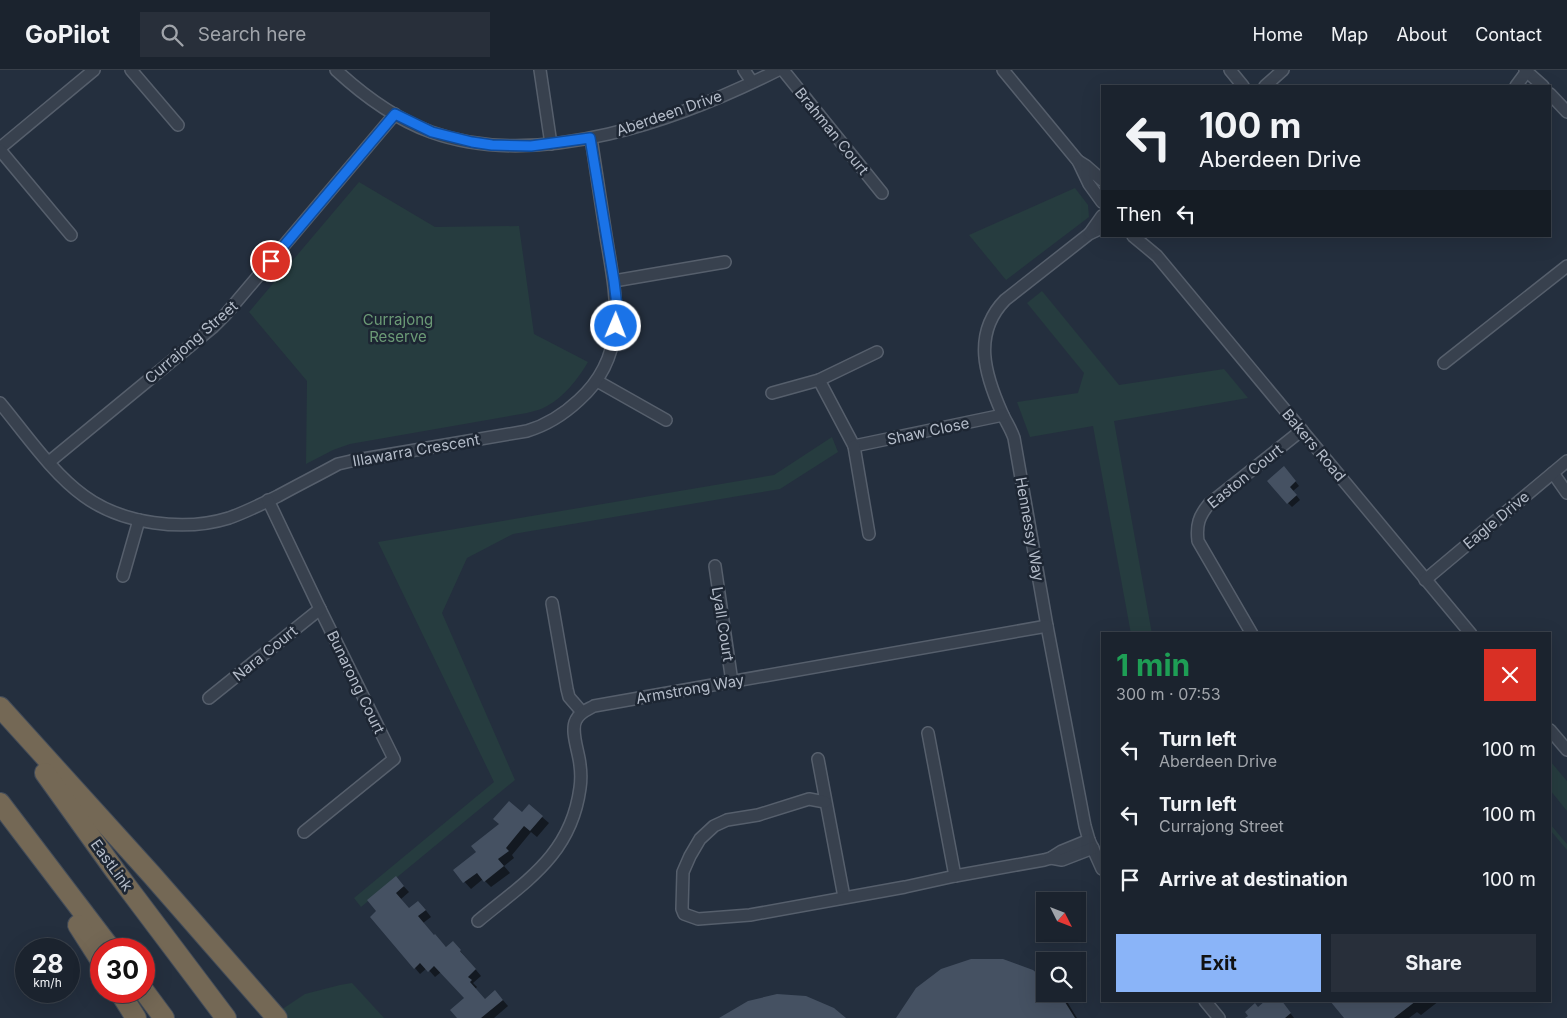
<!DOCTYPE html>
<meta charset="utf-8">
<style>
:root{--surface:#1b232e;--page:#282f3a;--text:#f1f3f6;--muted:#a0a4aa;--line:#39404a;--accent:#8ab4f8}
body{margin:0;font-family:Inter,sans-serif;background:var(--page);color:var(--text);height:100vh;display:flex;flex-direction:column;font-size:19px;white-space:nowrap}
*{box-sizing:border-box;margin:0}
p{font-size:16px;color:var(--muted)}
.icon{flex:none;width:28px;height:28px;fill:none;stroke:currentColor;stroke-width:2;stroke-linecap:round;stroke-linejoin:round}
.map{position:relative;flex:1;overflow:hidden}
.details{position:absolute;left:1101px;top:562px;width:450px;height:370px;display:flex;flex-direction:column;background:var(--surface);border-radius:0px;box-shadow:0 5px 20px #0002,0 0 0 1px var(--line)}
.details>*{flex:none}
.hud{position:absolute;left:1101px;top:15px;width:450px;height:152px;border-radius:0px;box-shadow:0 5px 20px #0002,0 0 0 1px var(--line);background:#1b232e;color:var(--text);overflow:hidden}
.needle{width:32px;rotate:132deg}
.fabs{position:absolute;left:1036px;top:822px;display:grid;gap:10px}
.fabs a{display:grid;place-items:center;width:50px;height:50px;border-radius:0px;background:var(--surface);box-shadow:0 5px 20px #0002,0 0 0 1px var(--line);font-size:25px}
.speed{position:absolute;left:15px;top:868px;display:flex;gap:10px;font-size:25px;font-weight:700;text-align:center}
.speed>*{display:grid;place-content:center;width:65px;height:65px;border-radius:50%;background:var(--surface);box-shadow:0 5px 20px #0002,0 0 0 1px var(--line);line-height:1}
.speed small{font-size:12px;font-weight:400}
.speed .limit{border:8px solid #d22;background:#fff;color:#111}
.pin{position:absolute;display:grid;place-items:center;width:42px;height:42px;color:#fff;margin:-21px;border:2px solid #fff;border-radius:50%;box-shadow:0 1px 5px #0007}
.me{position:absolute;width:55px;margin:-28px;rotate:1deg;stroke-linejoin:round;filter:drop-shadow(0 0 4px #0008)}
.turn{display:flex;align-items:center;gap:18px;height:105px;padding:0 15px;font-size:22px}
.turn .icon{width:65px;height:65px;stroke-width:2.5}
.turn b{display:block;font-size:35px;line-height:42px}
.then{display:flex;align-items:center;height:48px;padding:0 15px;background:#0003;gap:10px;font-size:19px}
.round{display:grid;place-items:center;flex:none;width:52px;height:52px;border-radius:0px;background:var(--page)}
.summary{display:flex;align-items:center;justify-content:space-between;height:85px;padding:0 15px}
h1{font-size:30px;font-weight:700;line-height:38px;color:#1e9e55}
.primary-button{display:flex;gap:10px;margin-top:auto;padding:10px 15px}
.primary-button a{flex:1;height:58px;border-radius:0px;background:var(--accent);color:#111;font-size:20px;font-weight:700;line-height:58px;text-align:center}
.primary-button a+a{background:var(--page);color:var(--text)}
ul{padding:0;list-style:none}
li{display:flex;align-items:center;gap:15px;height:65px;padding:0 15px}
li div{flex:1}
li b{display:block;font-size:19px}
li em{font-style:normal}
header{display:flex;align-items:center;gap:30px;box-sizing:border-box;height:70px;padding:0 25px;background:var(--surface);border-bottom:1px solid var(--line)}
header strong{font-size:24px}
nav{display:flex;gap:28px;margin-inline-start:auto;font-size:18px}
.search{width:350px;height:45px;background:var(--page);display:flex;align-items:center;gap:12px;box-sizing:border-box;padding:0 18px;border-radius:0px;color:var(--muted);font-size:19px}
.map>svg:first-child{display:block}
</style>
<header>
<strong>GoPilot</strong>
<div class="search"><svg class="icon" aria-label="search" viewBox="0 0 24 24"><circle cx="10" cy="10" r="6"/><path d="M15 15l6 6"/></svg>Search here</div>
<nav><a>Home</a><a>Map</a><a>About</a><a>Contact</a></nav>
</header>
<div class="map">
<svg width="1567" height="948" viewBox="0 0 1567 948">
<rect width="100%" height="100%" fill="#242f3e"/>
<g fill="#263c3f">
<path d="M359,112L435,157L519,156L534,264L588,292C578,309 564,327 547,336C541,340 533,341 527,343L350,374L333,380L306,394L307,311L249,242Z"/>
<polygon points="1075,118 1088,135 1089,147 1006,210 969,165"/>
<polygon points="1042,221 1119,315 1224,299 1248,328 1114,351 1152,564 1131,564 1093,356 1030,367 1017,332 1078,323 1084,303 1027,233"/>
<polygon points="832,367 838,382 780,419 513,464 467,488 442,543 515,710 361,837 354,828 494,712 378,472 774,405"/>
<polygon points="1550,691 1567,711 1567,741 1550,720"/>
<polygon points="1550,754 1567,774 1567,780 1550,760"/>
<polygon points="352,913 384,948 269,948 305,924 340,915"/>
</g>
<g fill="#0007">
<polygon points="1288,402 1299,416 1293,421 1300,430 1292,437 1288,433"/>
<polygon points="522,744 542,747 549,753 537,767 531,762 512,785 514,788 504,796 510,803 491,817 483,809 471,819 455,801"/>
<polygon points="396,808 409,822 401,829 409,839 424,838 431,847 423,853 434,866 447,878 453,872 481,906 473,913 477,917 475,919 485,931 501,928 508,936 494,948 459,948 466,928 441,902 435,907 427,898 420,904 415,898 378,842"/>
<polygon points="1045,911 1045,924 1060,924 1066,930 1077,948 899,948"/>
<polygon points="1281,931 1294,948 1251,948 1258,938"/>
<polygon points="1332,931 1439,931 1421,945 1417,942 1409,948 1346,948"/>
</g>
<g fill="#455162">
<polygon points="1284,396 1296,411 1290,417 1297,425 1287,434 1267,411"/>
<polygon points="509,731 522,742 529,734 543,746 530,761 524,756 506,778 509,781 498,789 504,796 484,812 477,803 463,813 453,800 476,782 471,776 499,754 493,749"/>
<polygon points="396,806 404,816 396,823 409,838 418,831 426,840 418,846 434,865 435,864 446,877 453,871 461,880 460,881 476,899 468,907 472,910 470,912 485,929 495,920 503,930 481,948 457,948 450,940 464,928 434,896 428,902 420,893 414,899 370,847 376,841 367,830"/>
<polygon points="971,889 1003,889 1033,900 1045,910 1045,924 1060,924 1075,948 896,948 916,918 941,899"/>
<polygon points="777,924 806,926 834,938 846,948 719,948 748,931"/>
<polygon points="1265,931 1282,931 1291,943 1285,948 1245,948 1248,946 1245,942 1255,933 1258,937"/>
<polygon points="1330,931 1416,931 1394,948 1344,948"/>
</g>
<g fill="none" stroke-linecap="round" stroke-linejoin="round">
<defs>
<g id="minor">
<polyline points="131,0 178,55"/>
<path d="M336,0C364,26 396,49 431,62C539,101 681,49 778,0"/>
<polyline points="540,0 551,74"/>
<polyline points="744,0 752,12"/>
<polyline points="783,0 882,123"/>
<polyline points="1003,0 1078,91 1089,114 1102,132"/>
<polyline points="1230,0 1243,16"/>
<polyline points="1525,0 1543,16"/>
<polyline points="1265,16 1283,0"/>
<polyline points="1516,16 1527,1"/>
<polyline points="1550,24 1567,42"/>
<polyline points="0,78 94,0"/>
<polyline points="0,80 71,165"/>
<polyline points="1078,91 1086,96 1102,110"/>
<path d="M1102,158L1089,164L1005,230C972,264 985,305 1002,343C1006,352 1011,359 1014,368L1047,556L1085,756L1089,770L1102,799"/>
<polyline points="1090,163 1102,146"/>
<polyline points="1133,166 1157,186 1471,564"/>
<polyline points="614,211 725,192"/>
<polyline points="1444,293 1567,196"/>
<polyline points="819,310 854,376 1003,345"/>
<polyline points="597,311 666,350"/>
<polyline points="772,323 819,310 877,282"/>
<path d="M0,333C25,363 52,403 84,426C122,454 184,462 229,448C246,442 262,434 278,426C298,415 318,405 338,394L351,391L527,361C547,355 563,345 579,330C630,284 616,226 606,166C601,133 596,101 591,68"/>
<polyline points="854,376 869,464"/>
<polyline points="49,392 213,257 226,244 395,44"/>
<polyline points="1553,403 1567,423"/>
<polyline points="268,430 320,539 394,689 304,762"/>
<polyline points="715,496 732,612"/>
<polyline points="123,506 139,450"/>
<polyline points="1425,510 1567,391"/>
<polyline points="552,533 567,619 569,627 582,642"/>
<path d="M1252,564L1198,471C1196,455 1199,446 1209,434L1302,360"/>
<polyline points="209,628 320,539"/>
<polyline points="1550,660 1567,680"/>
<polyline points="928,663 955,806"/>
<polyline points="818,689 844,827"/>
<polyline points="825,732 809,729 758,745 727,750 714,756 700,769 690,786 683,802 682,839 684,844 698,849 750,845 905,817 955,806 1044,790 1051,788 1062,781 1089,770"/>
<polyline points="1051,788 1062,790 1093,778"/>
<path d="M478,851C526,811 571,785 580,718C581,711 581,702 580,695C579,682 570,661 576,650C580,642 587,640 594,636L1047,556"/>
<polyline points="1205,931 1219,948"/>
</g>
<g id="motorway">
<polyline points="0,637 151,804 277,948"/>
<polyline points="45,703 116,802 226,948"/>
<polyline points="0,733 111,879"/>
<polyline points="78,855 101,891"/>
<polyline points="119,921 136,948"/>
<polyline points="144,921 164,948"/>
</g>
</defs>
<use href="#minor" stroke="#565f6c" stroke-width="14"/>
<use href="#motorway" stroke="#434c59" stroke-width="22"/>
<use href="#minor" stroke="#38414e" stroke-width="11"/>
<use href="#motorway" stroke="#746855" stroke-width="20"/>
</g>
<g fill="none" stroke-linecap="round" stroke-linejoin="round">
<defs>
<polyline id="route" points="271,191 395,44 432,62 472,72 492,75 531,76 590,68 614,211 617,236 616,256"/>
</defs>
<use href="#route" stroke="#114b97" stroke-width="12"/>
<use href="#route" stroke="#1a73e8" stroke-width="9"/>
</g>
<g text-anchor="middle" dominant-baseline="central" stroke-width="5" stroke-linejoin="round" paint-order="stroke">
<g font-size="15" fill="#b4bcc9" stroke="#1d2633">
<text transform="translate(669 43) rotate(-19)">Aberdeen Drive</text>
<text transform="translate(832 61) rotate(51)">Brahman Court</text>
<text transform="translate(191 272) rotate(-41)">Currajong Street</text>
<text transform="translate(928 361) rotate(-12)">Shaw Close</text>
<text transform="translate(1314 375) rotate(50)">Bakers Road</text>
<text transform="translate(416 380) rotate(-10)">Illawarra Crescent</text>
<text transform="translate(1245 406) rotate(-39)">Easton Court</text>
<text transform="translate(1496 450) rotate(-40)">Eagle Drive</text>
<text transform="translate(1030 459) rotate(80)">Hennessy Way</text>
<text transform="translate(723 554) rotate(81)">Lyall Court</text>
<text transform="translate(265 583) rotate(-39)">Nara Court</text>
<text transform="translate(356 612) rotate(64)">Bunarong Court</text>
<text transform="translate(690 619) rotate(-10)">Armstrong Way</text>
<text transform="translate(112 795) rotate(54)">EastLink</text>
</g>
<g font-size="15" fill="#6b9a76" stroke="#1d2633">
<text x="398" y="249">Currajong<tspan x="398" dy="17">Reserve</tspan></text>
</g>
</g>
</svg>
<div class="fabs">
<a><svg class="needle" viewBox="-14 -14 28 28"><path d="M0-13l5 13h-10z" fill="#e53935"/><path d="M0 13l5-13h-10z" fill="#a0a4aa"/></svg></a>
<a><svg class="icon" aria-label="search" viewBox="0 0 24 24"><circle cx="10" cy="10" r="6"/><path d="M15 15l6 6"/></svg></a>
</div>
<div class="speed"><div>28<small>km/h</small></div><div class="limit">30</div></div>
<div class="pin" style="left:271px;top:191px;background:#d93025"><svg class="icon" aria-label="arrive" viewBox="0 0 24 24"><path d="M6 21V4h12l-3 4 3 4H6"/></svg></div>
<svg class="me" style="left:616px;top:256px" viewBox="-20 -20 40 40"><circle r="17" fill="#1a73e8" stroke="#fff" stroke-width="3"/><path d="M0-11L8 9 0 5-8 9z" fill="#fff"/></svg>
<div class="hud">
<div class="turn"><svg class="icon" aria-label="left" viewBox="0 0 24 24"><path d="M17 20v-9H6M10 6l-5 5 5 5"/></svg><div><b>100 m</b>Aberdeen Drive</div></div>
<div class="then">Then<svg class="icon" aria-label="left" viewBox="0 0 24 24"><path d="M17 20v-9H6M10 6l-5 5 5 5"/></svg></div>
</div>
<section class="details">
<div class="summary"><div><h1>1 min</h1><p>300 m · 07:53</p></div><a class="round" style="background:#d93025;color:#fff"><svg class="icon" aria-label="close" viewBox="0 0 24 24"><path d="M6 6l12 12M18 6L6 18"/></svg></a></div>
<ul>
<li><svg class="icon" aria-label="left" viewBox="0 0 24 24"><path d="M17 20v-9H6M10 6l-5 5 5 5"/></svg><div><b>Turn left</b><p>Aberdeen Drive</p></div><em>100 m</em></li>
<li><svg class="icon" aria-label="left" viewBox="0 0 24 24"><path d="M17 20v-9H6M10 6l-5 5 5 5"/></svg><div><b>Turn left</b><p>Currajong Street</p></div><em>100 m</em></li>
<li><svg class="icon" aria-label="arrive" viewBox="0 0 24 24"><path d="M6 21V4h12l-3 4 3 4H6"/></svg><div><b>Arrive at destination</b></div><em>100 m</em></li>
</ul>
<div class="primary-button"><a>Exit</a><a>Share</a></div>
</section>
</div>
